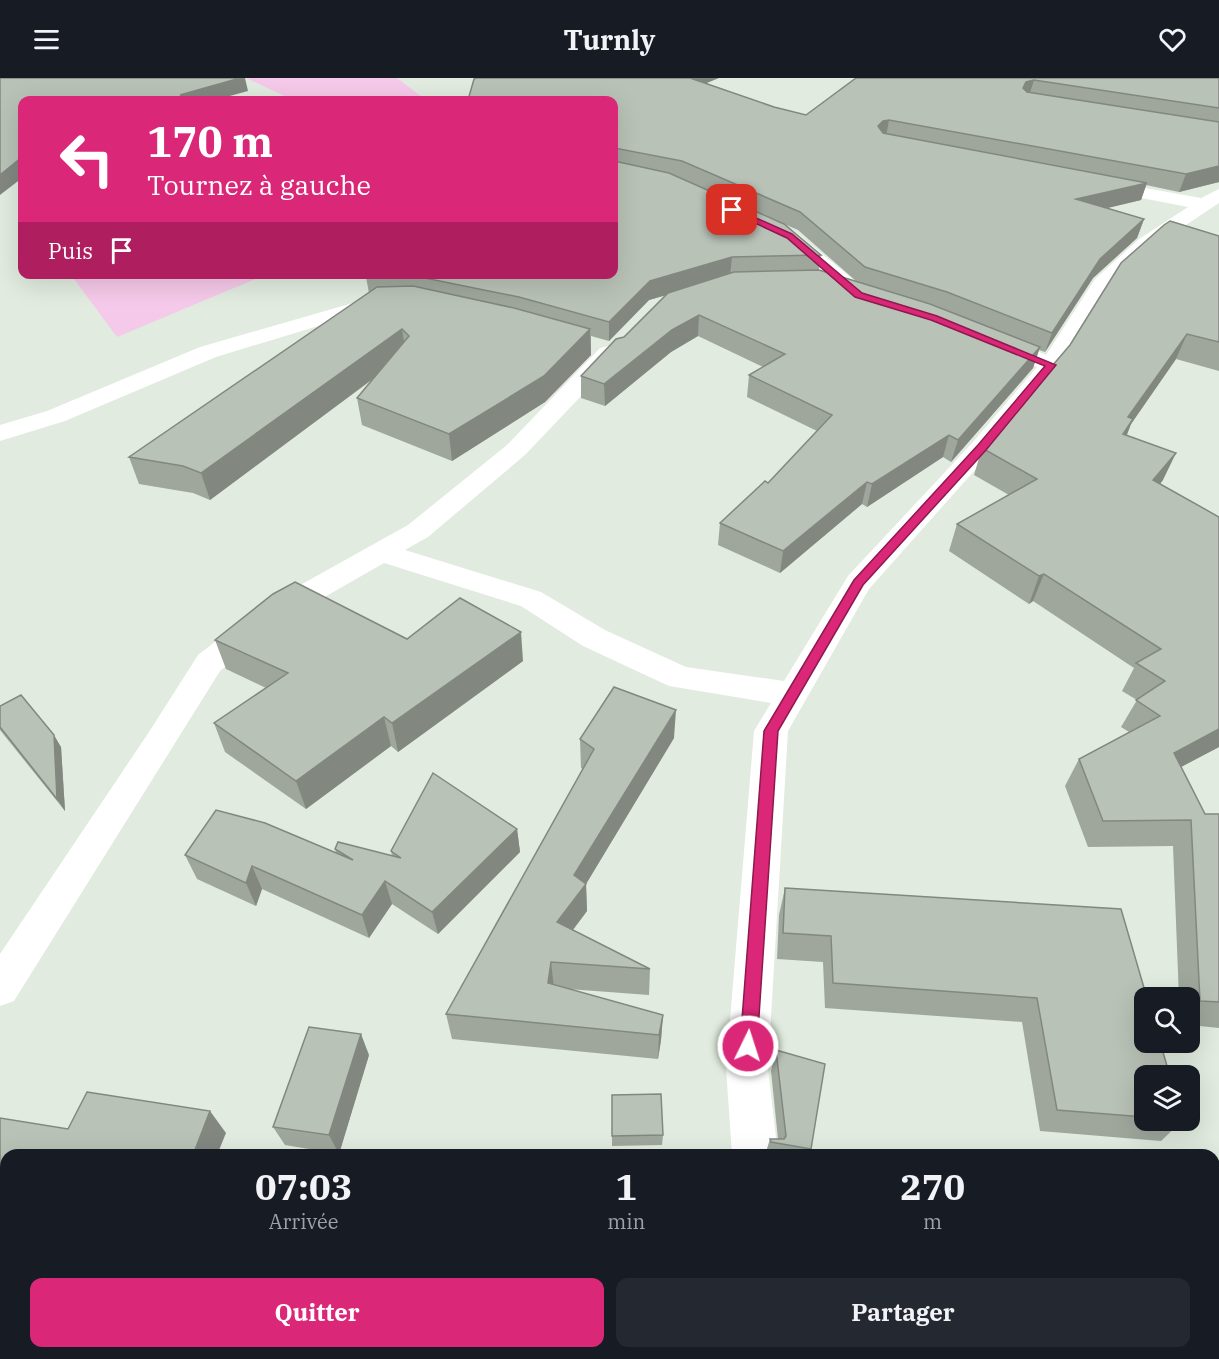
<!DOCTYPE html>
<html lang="fr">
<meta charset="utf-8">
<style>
:root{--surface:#171b24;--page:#242831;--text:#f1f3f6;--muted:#9ea1a6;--accent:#db2777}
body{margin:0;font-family:"IBM Plex Serif",serif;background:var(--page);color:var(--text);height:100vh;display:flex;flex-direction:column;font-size:22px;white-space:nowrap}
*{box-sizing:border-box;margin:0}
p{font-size:20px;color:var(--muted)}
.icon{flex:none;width:33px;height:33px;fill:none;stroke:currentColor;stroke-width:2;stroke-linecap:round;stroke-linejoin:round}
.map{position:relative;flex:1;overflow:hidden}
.sheet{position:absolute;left:0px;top:1071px;width:1220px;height:210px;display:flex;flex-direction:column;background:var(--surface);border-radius:18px 18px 0 0;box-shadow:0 6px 24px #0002}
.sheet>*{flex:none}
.top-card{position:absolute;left:18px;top:18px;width:600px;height:183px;border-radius:12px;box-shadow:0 6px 24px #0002;background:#db2777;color:#fff;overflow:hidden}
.fabs{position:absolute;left:1134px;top:909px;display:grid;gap:12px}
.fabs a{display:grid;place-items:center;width:66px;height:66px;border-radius:12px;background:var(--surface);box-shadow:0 6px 24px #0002;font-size:30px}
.pin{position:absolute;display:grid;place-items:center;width:51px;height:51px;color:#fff;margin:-26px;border-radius:12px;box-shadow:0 3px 9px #0006}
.me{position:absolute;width:66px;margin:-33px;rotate:4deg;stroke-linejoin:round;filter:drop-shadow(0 0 4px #0008)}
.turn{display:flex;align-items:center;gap:21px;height:126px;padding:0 30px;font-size:27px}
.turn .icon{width:78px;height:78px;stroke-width:2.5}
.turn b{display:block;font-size:42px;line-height:51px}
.then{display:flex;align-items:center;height:57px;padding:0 30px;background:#0003;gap:12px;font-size:22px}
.eta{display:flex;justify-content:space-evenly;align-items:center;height:102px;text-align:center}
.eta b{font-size:36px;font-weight:700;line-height:42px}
.button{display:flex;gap:12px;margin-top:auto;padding:12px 30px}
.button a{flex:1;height:69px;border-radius:12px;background:var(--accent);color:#fff;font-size:24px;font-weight:700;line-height:69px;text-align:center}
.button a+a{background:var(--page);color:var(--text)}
header{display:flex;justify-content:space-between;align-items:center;height:78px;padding:0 30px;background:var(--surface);font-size:27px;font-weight:700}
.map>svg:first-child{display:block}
</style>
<header><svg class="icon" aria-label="menu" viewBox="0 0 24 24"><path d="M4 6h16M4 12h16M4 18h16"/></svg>Turnly<svg class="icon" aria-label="heart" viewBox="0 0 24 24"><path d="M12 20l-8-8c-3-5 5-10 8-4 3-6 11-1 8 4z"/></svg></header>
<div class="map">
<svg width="1219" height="1281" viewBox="0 0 1219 1281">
<rect width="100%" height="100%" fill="#e1ebdf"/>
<g fill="#f5c9e9">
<polygon points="246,0 397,0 426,22 293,22"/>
<polygon points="71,197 265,197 117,259"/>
</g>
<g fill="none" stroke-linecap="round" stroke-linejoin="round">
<polyline stroke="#838981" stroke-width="5" stroke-dasharray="2 6" stroke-linecap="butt" points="1214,1221 1219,1222"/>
<g fill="#fff" fill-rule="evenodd">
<path d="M1101,102L1201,120L1219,111V125L1153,169L1110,208L1059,292L991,374L869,511L788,653L768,990L778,1077H732L726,990L754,653L771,625L669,608L583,568L521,528L384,485L281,544L220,593L14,923L0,928V876L149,654L198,577L259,530L408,447L507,367L600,270L612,267L620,269L623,274L525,377L428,459L405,472L541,514L605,552L686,589L784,603L848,498L973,364L1037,289L986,269L983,264L986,259C1005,255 1029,270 1046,277L1095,201L1139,161L1188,129L1095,111L1092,107L1095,103Z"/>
<polygon points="786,150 793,152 866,212 869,217 866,222 858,223 850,222 779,160 776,156 779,152"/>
<polygon points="370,220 389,221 392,226 389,231 371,232 216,279 65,343 0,363 0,347 47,333 200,269"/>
<rect x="732" y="1275" width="50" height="6"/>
</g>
</g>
<g fill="#9fa79d" fill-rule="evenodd">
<path d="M856,0H1219V104L1179,114L1146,107L1141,122L1107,130L1144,141L1137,160L1093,200L1045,274L1039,272L1033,290L951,384L943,379L867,429L862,426L780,495L718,467L720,445L768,405L817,353L747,319L749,297L763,289L698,258L671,274L605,328L581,320V298L624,259L667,217L649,222L609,263L591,258V277L545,324L452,383L362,347L357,320L373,301L210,422L193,415L139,406L129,379L369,215L366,199L614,22L706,5L774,29L806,37ZM784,146L798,152L856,203L819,192L821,177Z"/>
<polygon points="1219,158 1219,293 1176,281 1131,346 1127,357 1163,402 1160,406 1219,439 1219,669 1181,689 1205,736 1219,736 1219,950 1190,947 1190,920 1179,920 1173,768 1088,769 1065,708 1079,681 1129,654 1121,649 1137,622 1122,613 1134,590 1033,523 1029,526 949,473 957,446 1009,417 974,397 982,370"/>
<polygon points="407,561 523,583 398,674 391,668 306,731 225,674 214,645 266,610 226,591 215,562"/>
<polygon points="0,628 61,669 65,733 0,652"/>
<polygon points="674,660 586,806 587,833 573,852 650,891 649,917 568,911 663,937 661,962 658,981 452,961 446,936 583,691 581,690 580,661"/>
<polygon points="517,751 520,774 438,856 392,826 369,860 262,811 256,828 197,801 185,777 336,775 335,771 392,778 391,773"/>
<polygon points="785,810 1121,831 1144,998 1144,1042 1183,1042 1161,1063 1040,1053 1022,944 825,930 823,884 777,881 779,837"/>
<polygon points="776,972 811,1071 809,1077 765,1077 770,1061 778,1061 771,993"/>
<polygon points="369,977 339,1076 285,1067 273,1049"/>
<polygon points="612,1017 663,1057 662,1067 612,1068"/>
</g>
<g fill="#828880">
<polygon points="240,0 245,0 248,13 215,22 182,22 180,17"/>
<polygon points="686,0 719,0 685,14"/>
<polygon points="1034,2 1029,18 1023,10 1026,4"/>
<polygon points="889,42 886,59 875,65 878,48 883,43"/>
<polygon points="22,79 22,100 0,117 0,97"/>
<polygon points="1219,88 1219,104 1179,114 1186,96"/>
<polygon points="1147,105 1141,122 1070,139 1076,121"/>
<polygon points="1144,141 1137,160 1093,200 1045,274 1052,255 1100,181"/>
<polygon points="732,179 730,198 649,222 609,263 609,244 650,203"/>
<polygon points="699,237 698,258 671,274 605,328 604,306 672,252"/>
<polygon points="402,251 406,276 210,422 201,395"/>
<polygon points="590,251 591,277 545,324 452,383 449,356"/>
<polygon points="1187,256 1176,281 1131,346 1122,368 1117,366 1128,339"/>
<polygon points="1040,269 1033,290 951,384 958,362"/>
<polygon points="949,357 943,379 867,429 872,406"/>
<polygon points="1176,375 1163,402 1141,429 1153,402"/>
<polygon points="867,404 862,426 780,495 783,473"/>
<polygon points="1044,496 1033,523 1029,526 1039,498"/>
<polygon points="521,554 523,583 398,674 392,645"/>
<polygon points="676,632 674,660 586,806 587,833 559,870 557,844 574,797"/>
<polygon points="384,639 391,668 306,731 296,703"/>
<polygon points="1219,651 1219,669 1158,701 1174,675"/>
<polygon points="54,657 61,669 65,733 57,721"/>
<polygon points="517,751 520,774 438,856 432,834"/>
<polygon points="252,788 262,811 256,828 246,805"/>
<polygon points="385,803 392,826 369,860 362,837"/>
<polygon points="551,884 554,910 548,905"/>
<polygon points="663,937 661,962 658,981 659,957"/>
<polygon points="361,956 369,977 339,1076 329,1057"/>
<polygon points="210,1033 226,1055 217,1077 193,1077"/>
</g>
<g fill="#b9c2b7" stroke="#828880" stroke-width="1.5">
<polygon points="0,0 240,0 180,17 205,22 22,22 22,79 0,97"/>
<polygon points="476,0 690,0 774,29 806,37 856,0 1219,0 1219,30 1034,2 1026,4 1023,10 1027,14 1219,44 1219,88 1186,96 889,42 883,43 878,48 883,55 1147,105 1076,121 1144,141 1100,181 1052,255 947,214 865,189 800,134 682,83 614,70 614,22 468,22 474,1"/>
<polygon points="614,83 669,95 784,146 821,177 732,179 650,203 609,244 519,219 415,198 366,199 368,196 614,196"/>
<polygon points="1170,143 1219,158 1219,264 1187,256 1128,339 1133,341 1123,356 1176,375 1153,402 1219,439 1219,651 1174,675 1205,736 1219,736 1219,924 1200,923 1191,742 1103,743 1079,681 1160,638 1136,622 1165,603 1136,585 1161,571 1044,496 1039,498 957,446 1037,401 982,370 1070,267 1121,185 1164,147"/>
<polygon points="819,192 930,226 1040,269 958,362 949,357 872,406 867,404 783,473 720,445 765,403 768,405 832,337 749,297 785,276 699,237 672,252 604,306 581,298 616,261 624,259 668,215 734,194"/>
<polygon points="413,208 514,230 590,251 544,298 449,356 357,320 409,258 402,251 201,395 183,388 129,379 377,209"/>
<polygon points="295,504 407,561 460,520 521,554 392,645 384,639 296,703 214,645 288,595 215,562 273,516"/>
<polygon points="614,609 676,632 574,797 586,806 557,844 650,891 551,884 548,905 663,937 659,957 446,936 594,671 580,661"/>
<polygon points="21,617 54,657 57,721 0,649 0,628"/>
<polygon points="433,695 517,751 432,834 385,803 362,837 252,788 246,805 185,777 216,732 265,745 353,782 335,771 338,764 401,780 391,773"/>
<polygon points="785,810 1121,831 1147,920 1144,920 1144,964 1160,964 1170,998 1144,998 1144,1039 1057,1032 1037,920 833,905 831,858 783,855"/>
<polygon points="309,949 361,956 329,1057 273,1049"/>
<polygon points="776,972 825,986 811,1071 771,1064 770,1061 784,1061 786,1058"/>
<polygon points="87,1014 210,1033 193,1077 6,1077 6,1275 235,1275 263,1281 0,1281 0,1040 68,1051"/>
<polygon points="661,1016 663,1057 612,1058 612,1017"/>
<polygon points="555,1074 584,1077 554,1077"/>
</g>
<polygon fill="#db2777" stroke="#8e194d" stroke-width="1.5" points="729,130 734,130 792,156 862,215 937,238 1056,287 986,372 863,507 778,653 757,968 755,974 748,976 742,974 740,968 764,653 854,502 978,367 1045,288 931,242 855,219 787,160 729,133"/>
</svg>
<div class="fabs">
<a><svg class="icon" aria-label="search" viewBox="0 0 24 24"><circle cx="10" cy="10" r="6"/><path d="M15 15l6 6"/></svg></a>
<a><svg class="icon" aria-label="layers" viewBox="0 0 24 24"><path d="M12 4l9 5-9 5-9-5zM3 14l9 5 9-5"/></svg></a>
</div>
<div class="pin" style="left:732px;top:132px;background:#d93025"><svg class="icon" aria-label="arrive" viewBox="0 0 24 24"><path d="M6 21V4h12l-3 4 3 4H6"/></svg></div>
<svg class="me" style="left:748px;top:968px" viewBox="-20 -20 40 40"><circle r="17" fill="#db2777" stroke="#fff" stroke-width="3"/><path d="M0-11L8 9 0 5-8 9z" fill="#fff"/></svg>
<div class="top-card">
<div class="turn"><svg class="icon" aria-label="left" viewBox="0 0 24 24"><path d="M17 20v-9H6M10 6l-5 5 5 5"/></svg><div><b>170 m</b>Tournez à gauche</div></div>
<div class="then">Puis<svg class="icon" aria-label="arrive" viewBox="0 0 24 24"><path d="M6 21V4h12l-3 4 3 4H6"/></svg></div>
</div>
<section class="sheet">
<div class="eta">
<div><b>07:03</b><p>Arrivée</p></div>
<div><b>1</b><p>min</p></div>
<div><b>270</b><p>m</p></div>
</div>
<div class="button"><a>Quitter</a><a>Partager</a></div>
</section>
</div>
